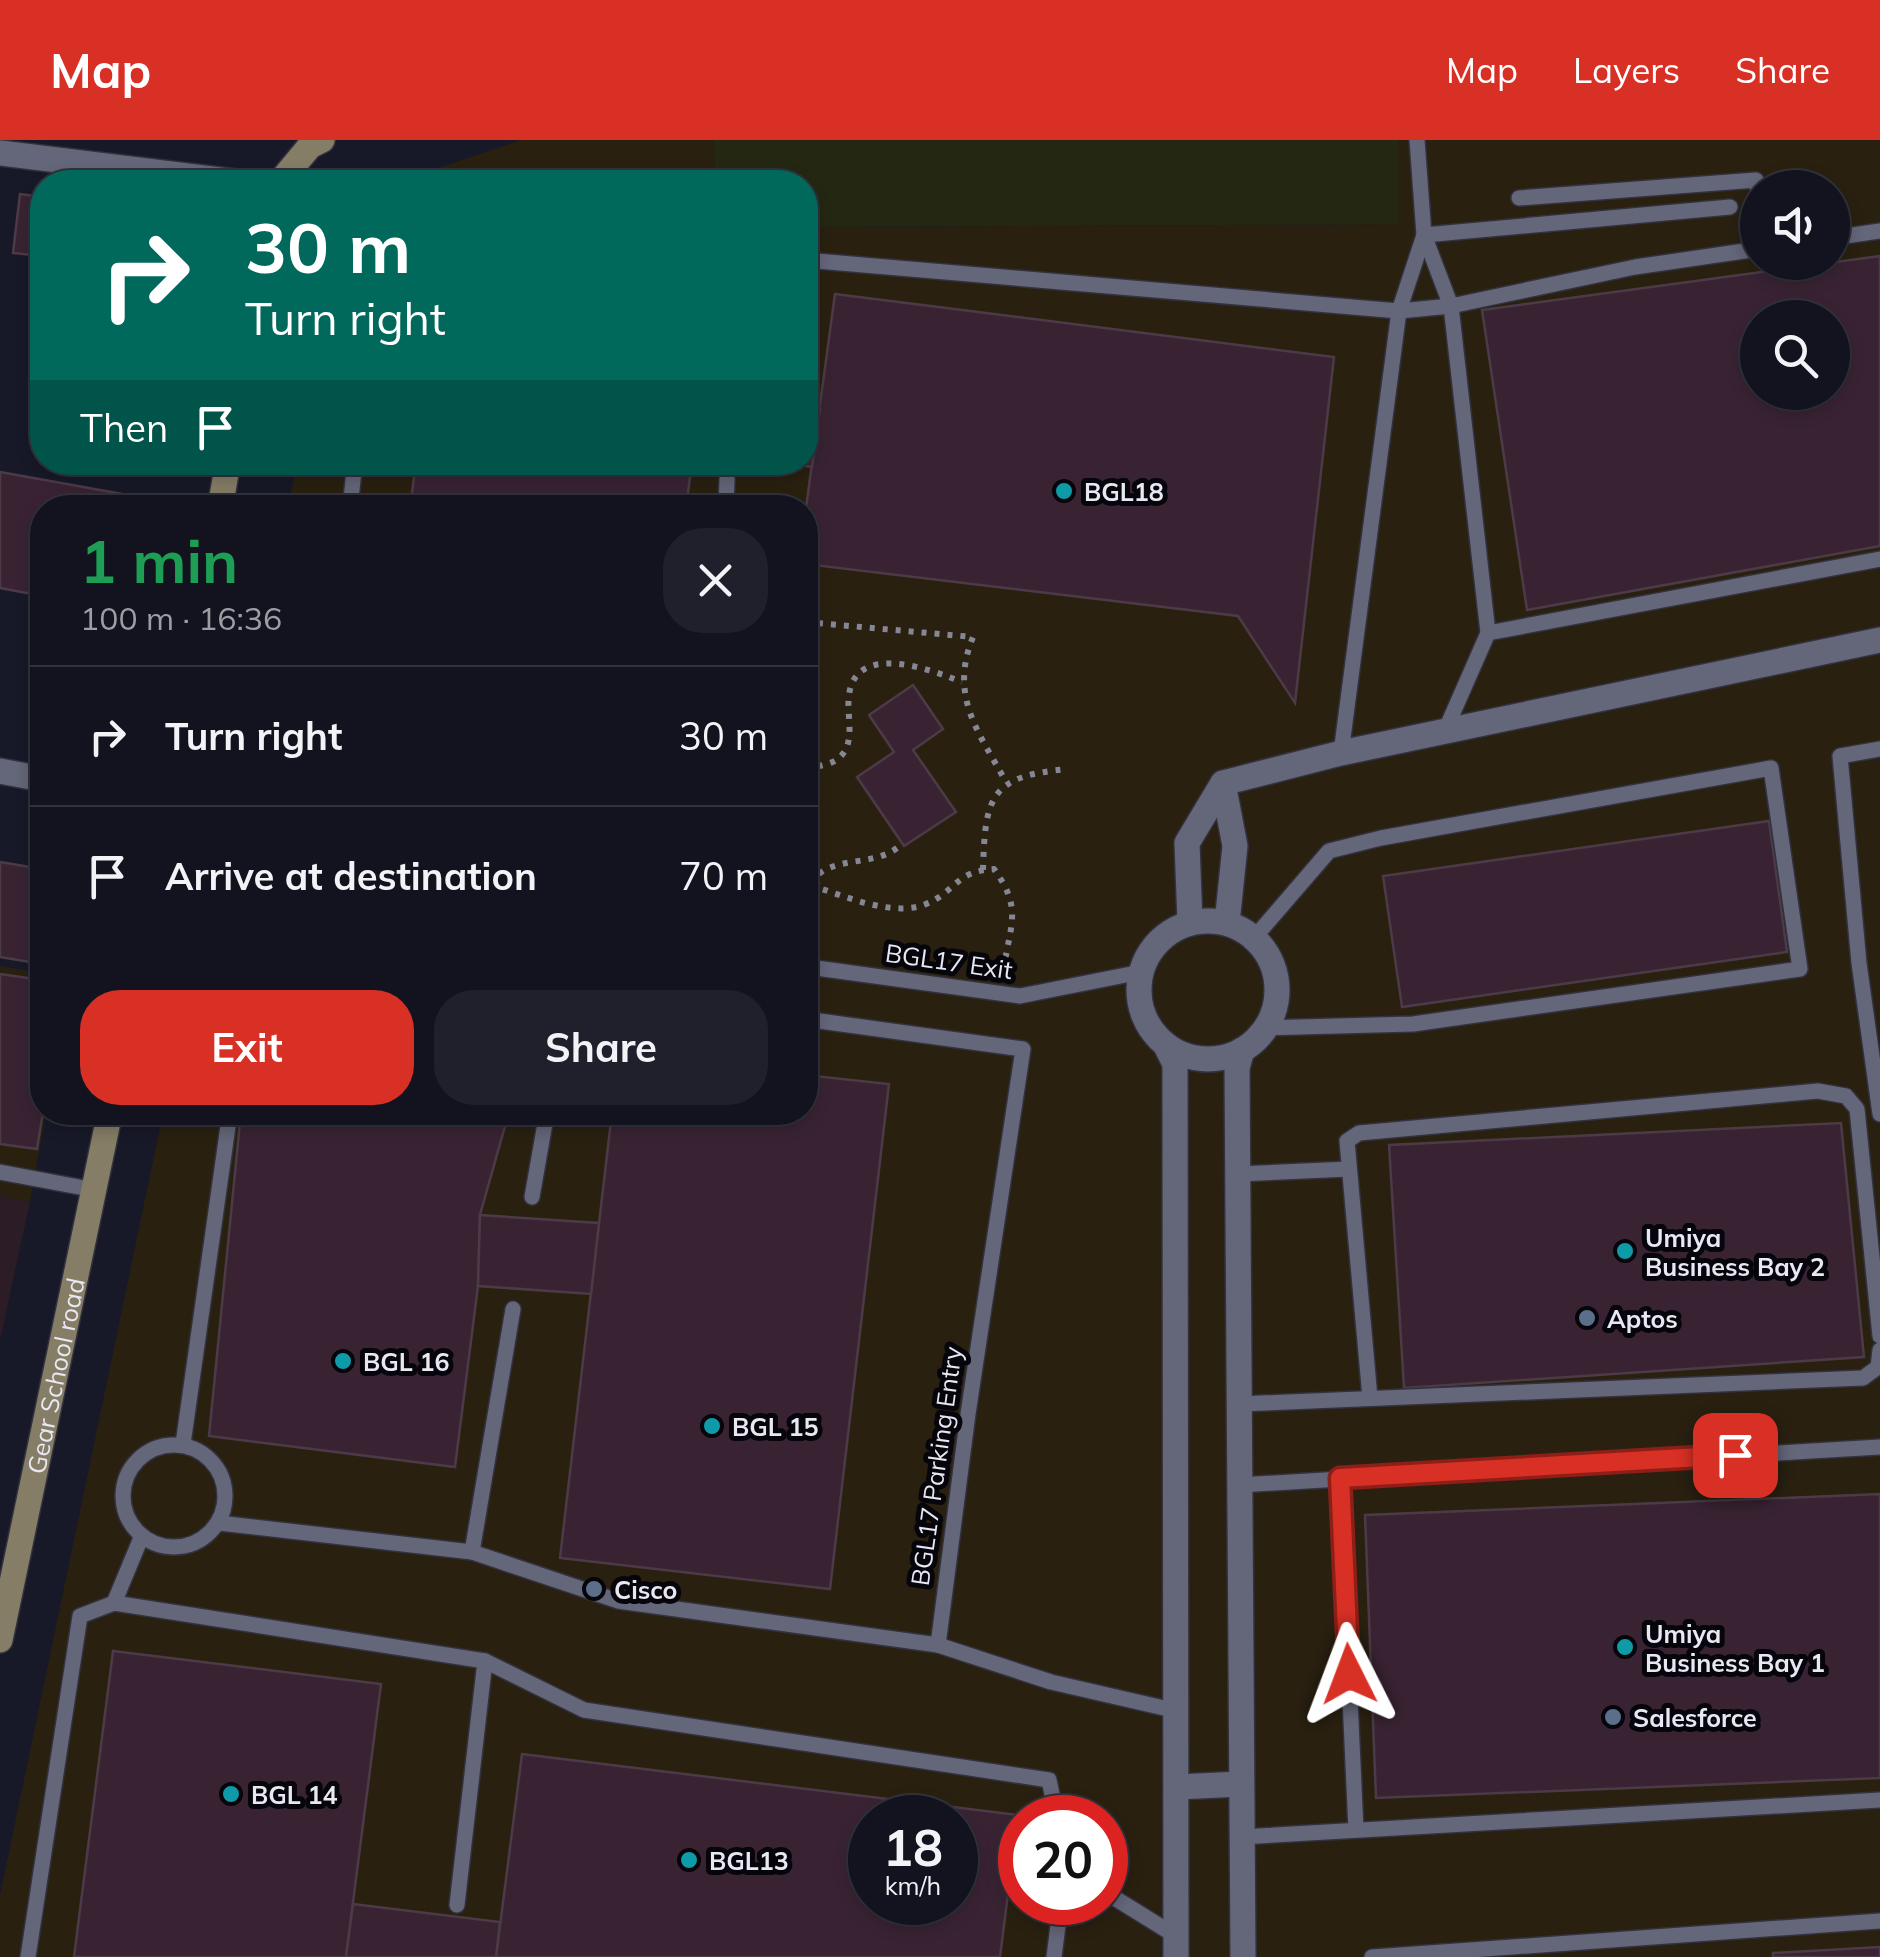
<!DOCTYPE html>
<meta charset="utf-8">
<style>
:root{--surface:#12131e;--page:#1f202b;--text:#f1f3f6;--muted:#9c9ea4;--line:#31323c;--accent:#d93025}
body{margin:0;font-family:Mulish,sans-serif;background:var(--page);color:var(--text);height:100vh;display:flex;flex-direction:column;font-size:38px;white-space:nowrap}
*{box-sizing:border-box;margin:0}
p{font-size:32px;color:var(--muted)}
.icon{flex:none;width:55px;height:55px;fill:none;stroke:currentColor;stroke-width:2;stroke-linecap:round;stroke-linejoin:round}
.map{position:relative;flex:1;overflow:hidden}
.side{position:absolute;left:30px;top:355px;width:788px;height:630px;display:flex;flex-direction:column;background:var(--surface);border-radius:40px;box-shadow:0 5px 15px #0003,0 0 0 2px var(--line)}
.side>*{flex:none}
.guide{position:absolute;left:30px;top:30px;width:788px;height:305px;border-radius:40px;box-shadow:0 5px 15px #0003,0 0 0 2px var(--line);background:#00695c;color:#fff;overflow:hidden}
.controls{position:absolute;left:1740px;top:30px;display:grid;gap:20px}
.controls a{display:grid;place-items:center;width:110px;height:110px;border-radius:50%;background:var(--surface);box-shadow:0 5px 15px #0003,0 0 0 2px var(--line);font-size:50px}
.speed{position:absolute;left:848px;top:1655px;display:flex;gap:20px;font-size:50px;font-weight:700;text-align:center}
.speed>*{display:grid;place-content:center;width:130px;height:130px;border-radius:50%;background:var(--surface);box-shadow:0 5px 15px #0003,0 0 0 2px var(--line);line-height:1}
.speed small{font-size:25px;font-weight:400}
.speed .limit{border:15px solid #d22;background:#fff;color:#111}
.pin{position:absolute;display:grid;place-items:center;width:85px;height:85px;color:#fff;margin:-42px;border-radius:20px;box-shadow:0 5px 15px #0006}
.me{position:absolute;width:110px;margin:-55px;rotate:357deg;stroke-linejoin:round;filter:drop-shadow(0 0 8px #0008)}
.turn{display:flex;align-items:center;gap:35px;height:210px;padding:0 50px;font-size:45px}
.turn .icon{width:130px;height:130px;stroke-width:2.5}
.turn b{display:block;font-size:70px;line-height:85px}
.then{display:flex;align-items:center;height:95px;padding:0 50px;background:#0003;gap:20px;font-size:38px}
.round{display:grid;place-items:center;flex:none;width:105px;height:105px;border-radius:40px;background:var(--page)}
.overview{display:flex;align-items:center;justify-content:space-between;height:170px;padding:0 50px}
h1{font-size:60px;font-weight:700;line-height:75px;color:#1e9e55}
.button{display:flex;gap:20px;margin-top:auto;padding:20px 50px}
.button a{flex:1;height:115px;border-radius:40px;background:var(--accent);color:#fff;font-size:40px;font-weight:700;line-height:115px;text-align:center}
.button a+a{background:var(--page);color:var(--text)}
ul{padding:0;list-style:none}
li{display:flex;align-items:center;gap:30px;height:140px;padding:0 50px;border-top:2px solid var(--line)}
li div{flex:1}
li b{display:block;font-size:38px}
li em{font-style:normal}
header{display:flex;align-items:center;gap:60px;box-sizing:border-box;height:140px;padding:0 50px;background:var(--accent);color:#fff}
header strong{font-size:48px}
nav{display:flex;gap:55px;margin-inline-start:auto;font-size:35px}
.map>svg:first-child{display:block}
</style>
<header>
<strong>Map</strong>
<nav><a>Map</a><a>Layers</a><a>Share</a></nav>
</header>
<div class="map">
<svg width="1880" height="1817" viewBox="0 0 1880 1817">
<rect width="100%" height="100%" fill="#181928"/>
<g fill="#292010" fill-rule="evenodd">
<polygon points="521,0 713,0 716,42 397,42"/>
<path d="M1398,0H1880V1817H0V1755L163,973L805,972V368L288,367L297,323L805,322V87L1398,84ZM1758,48H1832V122H1758ZM1758,178H1832V252H1758ZM870,1678H955V1762H870ZM1020,1678H1105V1762H1020Z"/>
<polygon points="0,826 42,833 42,972 46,973 30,1062 0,1056"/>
</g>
<polygon fill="#2c1c25" points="0,1056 30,1062 0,1200"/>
<polygon fill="#242712" points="713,0 1398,0 1399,84 805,87 805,42 716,42"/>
<g fill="#392333" stroke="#4c3b47" stroke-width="2.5" fill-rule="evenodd">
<polygon points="20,54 42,57 42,116 13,113"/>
<path d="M1880,116V406L1527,470L1482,170ZM1758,178H1832V252H1758Z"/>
<polygon points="42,130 42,238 30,236"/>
<polygon points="835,154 1334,217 1295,563 1238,476 805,424 805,375"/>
<polygon points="805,267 820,269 812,327 780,322 805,322"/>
<polygon points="416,322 692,322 686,368 410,368"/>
<polygon points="0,332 128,355 126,368 42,368 42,456 0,448"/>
<polygon points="913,545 943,589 913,610 956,672 904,706 857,637 894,612 869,575"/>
<polygon points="1769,681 1787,812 1402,867 1383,736"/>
<polygon points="0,722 42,729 42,824 0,817"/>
<polygon points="0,834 42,840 43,972 37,1009 0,1004"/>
<polygon points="805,935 889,944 830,1449 560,1418 612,972 805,972"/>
<polygon points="241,972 509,972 480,1075 478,1146 455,1327 209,1296"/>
<polygon points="1841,983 1864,1217 1404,1248 1389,1005"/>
<polygon points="480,1075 599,1083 591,1154 478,1146"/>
<polygon points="1880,1354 1880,1638 1376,1658 1365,1375"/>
<polygon points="113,1511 381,1544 346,1817 74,1817"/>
<path d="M522,1614L1018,1675L1000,1817H496ZM870,1678H955V1762H870Z"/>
<polygon points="353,1764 500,1782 496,1817 346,1817"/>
<polygon points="1880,1807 1880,1817 1773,1817 1773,1813"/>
</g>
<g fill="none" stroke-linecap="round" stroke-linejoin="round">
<defs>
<g id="service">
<polyline points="1417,0 1424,95 1451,166 1488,493 1445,591"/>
<polyline points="1519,58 1756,40 1758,50"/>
<polyline points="1424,95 1730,67"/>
<polyline points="1832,98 1880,91"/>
<polyline points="805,120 1399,171 1451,166 1635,127 1758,109"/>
<polyline points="350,368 355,322"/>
<polyline points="726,368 727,339"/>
<polyline points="1488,493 1880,419"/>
<polyline points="1880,609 1840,616 1859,823 1880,974"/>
<polyline points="1341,613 1399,171 1424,95"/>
<polyline points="1254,798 1329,711 1381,698 1771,628 1800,829 1413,884 1265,888"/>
<polyline points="809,827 1020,856 1141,832"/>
<polyline points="805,879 1023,909 968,1274 938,1505 1051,1542 1177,1571"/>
<polyline points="0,1032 95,1050"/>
<polyline points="1237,1034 1349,1029"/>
<polyline points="532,1057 547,972"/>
<polyline points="1370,1258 1347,1001 1359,993 1818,951 1846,956 1857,969 1880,1196"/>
<polyline points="1239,1264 1863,1238 1878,1227 1880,1210"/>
<polyline points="183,1304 230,972"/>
<circle cx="174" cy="1356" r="51"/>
<polyline points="1340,1339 1356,1690"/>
<polyline points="1239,1345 1880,1307"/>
<polyline points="219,1383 472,1412 618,1461 938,1505"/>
<polyline points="472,1412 513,1169"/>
<polyline points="114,1463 141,1398"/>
<polyline points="1241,1697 1880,1660"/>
<polyline points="1105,1752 1176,1796"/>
<polyline points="457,1765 485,1521"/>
<polyline points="28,1817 80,1476 114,1463 485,1521 584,1570 1049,1640 1057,1678"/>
<polyline points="1054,1817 1061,1762"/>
<polyline points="1372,1817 1880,1781"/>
</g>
<g id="minor">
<polyline points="0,13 236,42"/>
<polyline points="0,631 42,639"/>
<polyline points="1223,643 1235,706 1227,783"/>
<circle cx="1208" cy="850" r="69"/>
<polyline points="1190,783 1187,703 1223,643 1341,613 1880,500"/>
<polyline points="1165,904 1175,924 1176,1817"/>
<polyline points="1242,910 1237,928 1243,1817"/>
<polyline points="1177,1647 1241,1644"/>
</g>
<g id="secondary">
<polyline points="280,42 310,6 322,0"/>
<polyline points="220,368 228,322"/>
<path id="s1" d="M0,1500L110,972"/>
</g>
</defs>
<use href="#service" stroke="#32323e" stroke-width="18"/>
<use href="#minor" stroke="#32323e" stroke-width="28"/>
<use href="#secondary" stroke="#32323e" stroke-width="28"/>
<g stroke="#868794" stroke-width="6" stroke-dasharray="5 8" stroke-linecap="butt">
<path d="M805,482L973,497C949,556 978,591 1006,642"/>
<path d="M805,629C817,626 833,625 841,616C856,600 846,575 849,555C856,501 932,530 962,542"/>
<path d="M897,708C873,726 838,716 815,737L819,748C849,758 895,777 926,764C956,752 955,731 994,729C1022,768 1011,782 1004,827"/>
<path d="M983,730C985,655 991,636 1068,629"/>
</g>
<use href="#service" stroke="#646679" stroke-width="15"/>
<use href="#minor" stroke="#646679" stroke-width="25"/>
<use href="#secondary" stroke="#857d65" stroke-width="25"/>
</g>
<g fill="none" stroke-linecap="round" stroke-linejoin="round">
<defs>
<polyline id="route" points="1349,1534 1340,1338 1735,1315"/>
</defs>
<use href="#route" stroke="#8d1f18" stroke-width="25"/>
<use href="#route" stroke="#d93025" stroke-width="18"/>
</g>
<g fill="#0f9aa8" stroke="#05050b" stroke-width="4">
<circle cx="1064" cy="351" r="10"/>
<circle cx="1625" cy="1111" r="10"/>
<circle cx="343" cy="1221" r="10"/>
<circle cx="712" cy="1286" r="10"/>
<circle cx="1625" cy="1507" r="10"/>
<circle cx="231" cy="1654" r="10"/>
<circle cx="689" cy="1720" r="10"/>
</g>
<g fill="#5c6f8a" stroke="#05050b" stroke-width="4">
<circle cx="1587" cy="1178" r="10"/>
<circle cx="594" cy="1449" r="10"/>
<circle cx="1613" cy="1577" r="10"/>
</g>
<g text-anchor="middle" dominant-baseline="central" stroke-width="10" stroke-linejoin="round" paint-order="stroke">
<g font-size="25" font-weight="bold" fill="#e7e8f3" stroke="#05050b" text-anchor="start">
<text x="1084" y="351">BGL18</text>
<text x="1645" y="1097">Umiya<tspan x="1645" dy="29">Business Bay 2</tspan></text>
<text x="1607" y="1178">Aptos</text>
<text x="363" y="1221">BGL 16</text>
<text x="732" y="1286">BGL 15</text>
<text x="614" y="1449">Cisco</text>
<text x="1645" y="1493">Umiya<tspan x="1645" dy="29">Business Bay 1</tspan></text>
<text x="1633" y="1577">Salesforce</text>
<text x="251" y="1654">BGL 14</text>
<text x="709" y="1720">BGL13</text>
</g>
<g font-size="25" fill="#e7e8f3" stroke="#05050b">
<text transform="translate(949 821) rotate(8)">BGL17 Exit</text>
<text stroke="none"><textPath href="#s1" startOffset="270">Gear School road</textPath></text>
<text transform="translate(936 1326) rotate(-82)">BGL17 Parking Entry</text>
</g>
</g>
</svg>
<div class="controls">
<a><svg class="icon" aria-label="sound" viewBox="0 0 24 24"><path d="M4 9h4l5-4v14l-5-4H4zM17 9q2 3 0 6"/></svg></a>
<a><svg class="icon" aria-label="search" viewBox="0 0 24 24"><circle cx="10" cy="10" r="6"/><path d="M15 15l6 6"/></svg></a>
</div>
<div class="speed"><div>18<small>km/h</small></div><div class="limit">20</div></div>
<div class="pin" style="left:1735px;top:1315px;background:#d93025"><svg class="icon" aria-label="arrive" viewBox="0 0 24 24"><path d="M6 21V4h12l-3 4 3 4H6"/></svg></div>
<svg class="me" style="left:1349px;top:1534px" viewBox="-20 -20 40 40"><path d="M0-17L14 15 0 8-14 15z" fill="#d93025" stroke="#fff" stroke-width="4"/></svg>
<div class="guide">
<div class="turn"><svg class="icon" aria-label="right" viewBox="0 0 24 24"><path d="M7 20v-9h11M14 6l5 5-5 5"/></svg><div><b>30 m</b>Turn right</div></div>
<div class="then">Then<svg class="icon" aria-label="arrive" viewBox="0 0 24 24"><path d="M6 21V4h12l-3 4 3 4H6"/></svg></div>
</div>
<section class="side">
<div class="overview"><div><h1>1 min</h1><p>100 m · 16:36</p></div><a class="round"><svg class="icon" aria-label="close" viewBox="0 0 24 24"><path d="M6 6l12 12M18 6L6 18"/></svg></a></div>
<ul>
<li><svg class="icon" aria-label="right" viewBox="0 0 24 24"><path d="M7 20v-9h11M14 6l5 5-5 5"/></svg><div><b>Turn right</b></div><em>30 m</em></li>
<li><svg class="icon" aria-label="arrive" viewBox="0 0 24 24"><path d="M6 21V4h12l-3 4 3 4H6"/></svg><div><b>Arrive at destination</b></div><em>70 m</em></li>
</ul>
<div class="button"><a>Exit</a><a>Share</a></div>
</section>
</div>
